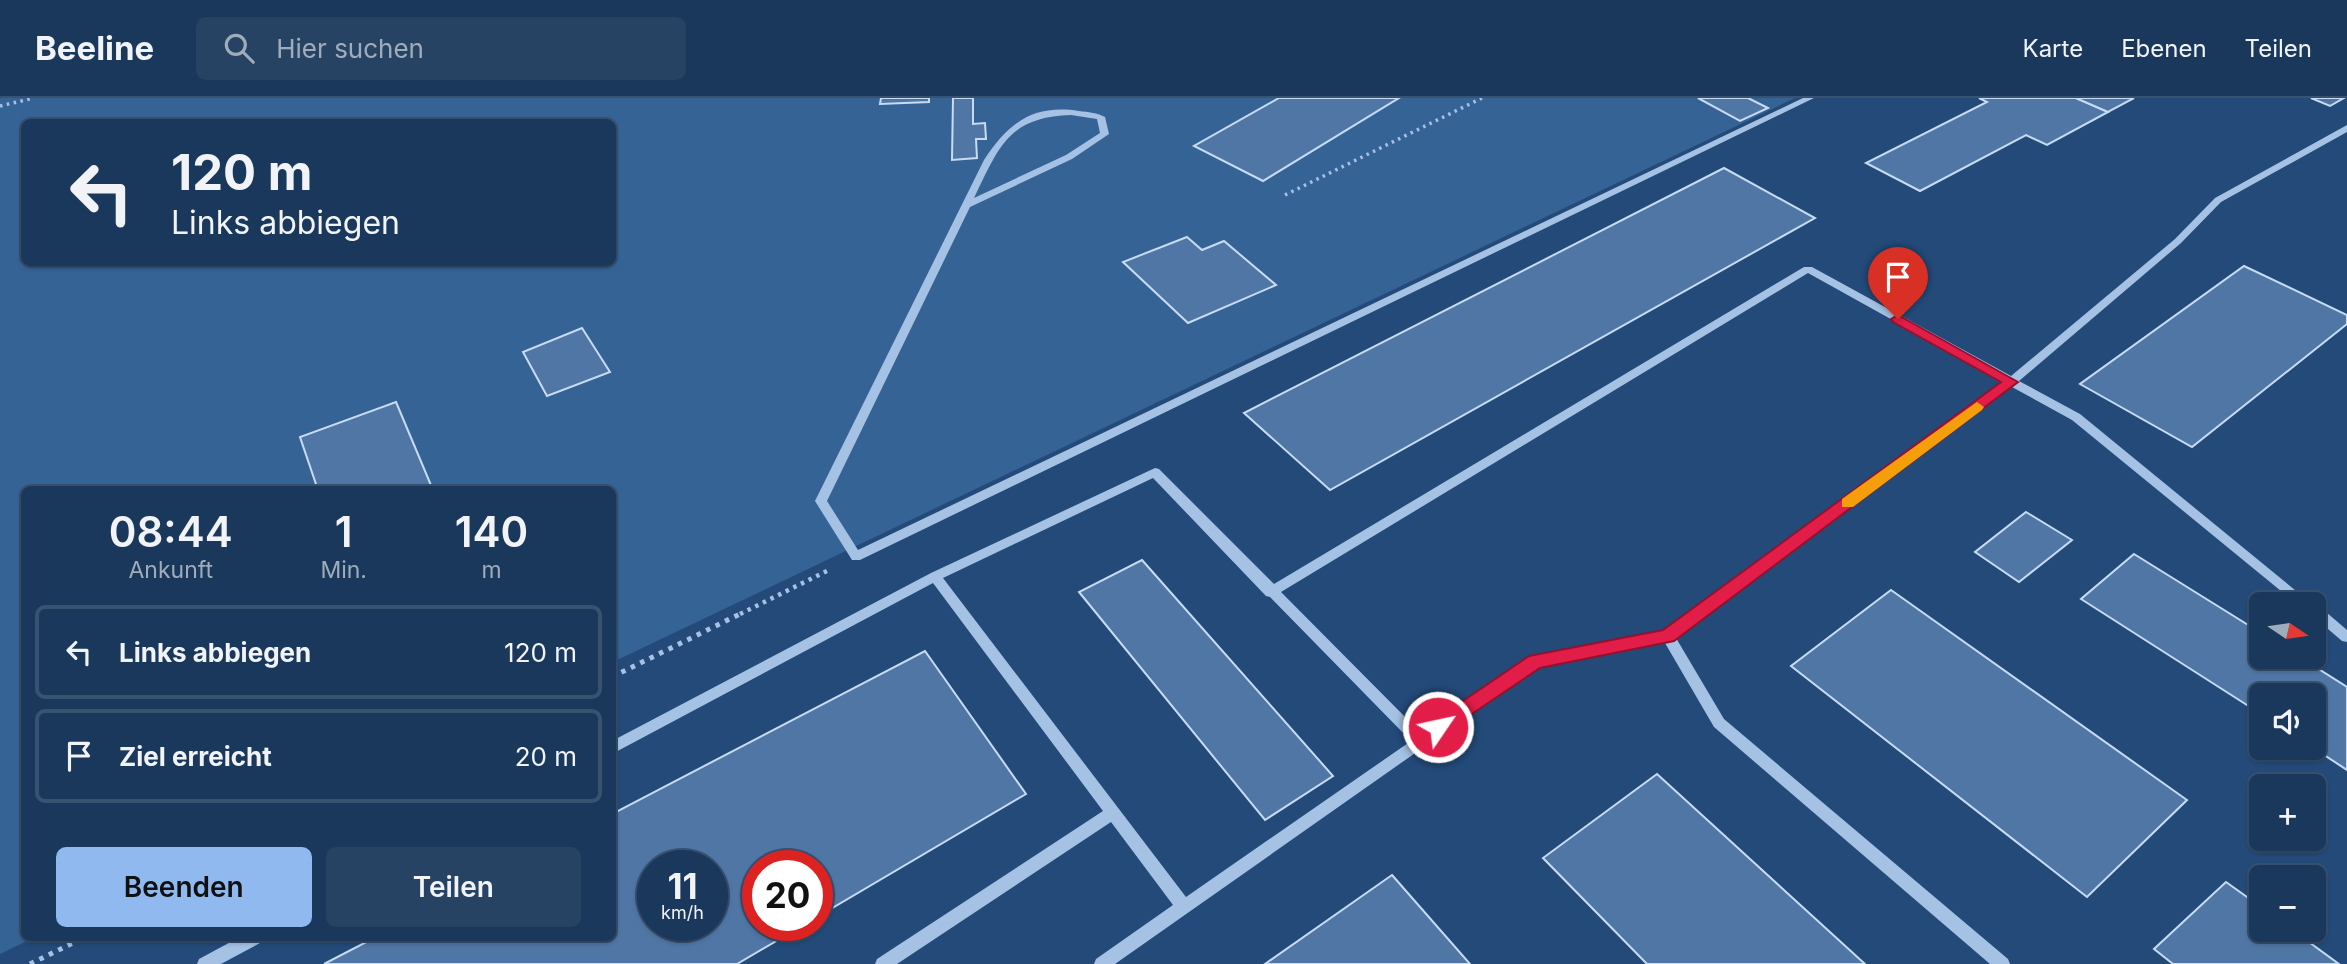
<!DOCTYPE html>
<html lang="de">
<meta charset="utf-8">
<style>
:root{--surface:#1a385b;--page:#274364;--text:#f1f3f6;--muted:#9facbb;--line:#385271;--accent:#90b9f0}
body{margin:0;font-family:Inter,sans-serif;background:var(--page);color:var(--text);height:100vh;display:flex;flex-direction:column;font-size:26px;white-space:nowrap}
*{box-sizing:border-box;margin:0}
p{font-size:23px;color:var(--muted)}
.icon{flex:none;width:38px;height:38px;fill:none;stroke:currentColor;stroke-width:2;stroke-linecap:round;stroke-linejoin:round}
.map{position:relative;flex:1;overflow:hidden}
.side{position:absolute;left:21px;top:388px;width:595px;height:455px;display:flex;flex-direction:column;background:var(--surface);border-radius:10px;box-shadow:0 2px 5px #0004,0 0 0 2px var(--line)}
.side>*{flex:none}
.guide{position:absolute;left:21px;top:21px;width:595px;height:147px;border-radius:10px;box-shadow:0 2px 5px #0004,0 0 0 2px var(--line);background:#1a385b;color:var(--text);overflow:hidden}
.needle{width:46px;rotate:103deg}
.controls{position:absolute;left:2249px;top:494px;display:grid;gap:14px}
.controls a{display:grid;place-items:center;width:77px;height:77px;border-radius:10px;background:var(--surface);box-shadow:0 2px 5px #0004,0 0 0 2px var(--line);font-size:35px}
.speed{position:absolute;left:637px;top:752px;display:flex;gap:14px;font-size:35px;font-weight:700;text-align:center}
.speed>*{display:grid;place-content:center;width:91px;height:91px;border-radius:50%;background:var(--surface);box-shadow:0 2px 5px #0004,0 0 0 2px var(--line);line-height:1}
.speed small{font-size:18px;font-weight:400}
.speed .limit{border:10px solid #d22;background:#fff;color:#111}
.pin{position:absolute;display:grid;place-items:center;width:60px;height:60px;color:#fff;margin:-72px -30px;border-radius:50% 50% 50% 0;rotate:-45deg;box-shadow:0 0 7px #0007}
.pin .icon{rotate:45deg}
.me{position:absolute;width:77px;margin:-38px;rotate:56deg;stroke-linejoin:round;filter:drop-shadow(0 0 5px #0008)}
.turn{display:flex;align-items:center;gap:24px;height:147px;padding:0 35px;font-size:32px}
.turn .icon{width:91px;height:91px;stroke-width:2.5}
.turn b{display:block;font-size:49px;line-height:60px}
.eta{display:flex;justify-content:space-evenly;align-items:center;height:119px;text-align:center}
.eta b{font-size:42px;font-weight:600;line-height:49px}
.primary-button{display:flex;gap:14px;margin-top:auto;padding:14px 35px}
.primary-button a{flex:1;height:80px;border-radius:10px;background:var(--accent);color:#111;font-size:28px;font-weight:600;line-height:80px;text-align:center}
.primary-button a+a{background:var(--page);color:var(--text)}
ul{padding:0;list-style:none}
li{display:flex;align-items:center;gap:21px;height:94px;margin:0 14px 10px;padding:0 21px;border:4px solid var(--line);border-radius:10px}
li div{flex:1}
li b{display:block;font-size:26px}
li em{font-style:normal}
header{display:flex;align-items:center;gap:42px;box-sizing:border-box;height:98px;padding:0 35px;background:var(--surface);border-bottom:2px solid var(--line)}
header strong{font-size:33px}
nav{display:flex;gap:38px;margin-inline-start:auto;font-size:24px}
.search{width:490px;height:63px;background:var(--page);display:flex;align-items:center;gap:18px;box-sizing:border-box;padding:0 24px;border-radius:10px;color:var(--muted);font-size:26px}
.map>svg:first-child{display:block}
</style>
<header>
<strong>Beeline</strong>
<div class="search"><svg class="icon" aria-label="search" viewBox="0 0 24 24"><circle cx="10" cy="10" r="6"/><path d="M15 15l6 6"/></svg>Hier suchen</div>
<nav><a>Karte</a><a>Ebenen</a><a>Teilen</a></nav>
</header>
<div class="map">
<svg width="2347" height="866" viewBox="0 0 2347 866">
<rect width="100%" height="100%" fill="#234a79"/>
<path fill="#366396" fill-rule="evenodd" d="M0,0H1795L613,564L612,392H24V840H33L0,856ZM24,24H612V164H24Z"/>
<g fill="#5076a5" stroke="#c7dcf3" stroke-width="2" fill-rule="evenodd">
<polygon points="881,0 929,0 929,4 880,6"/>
<polygon points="953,0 973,0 973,26 985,25 986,41 976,41 977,60 952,62"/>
<polygon points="1279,0 1399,0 1263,83 1194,48"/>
<polygon points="1698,0 1748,0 1768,10 1740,23"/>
<polygon points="1979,0 2076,0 2108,14 2047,47 2026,37 1920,93 1866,65 1987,4"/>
<polygon points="2076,0 2134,0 2108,14"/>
<polygon points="2311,0 2344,0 2330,8"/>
<polygon points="1724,70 1815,120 1330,392 1244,315"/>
<polygon points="1187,139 1202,152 1224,143 1276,187 1188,225 1123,164"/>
<polygon points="2244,168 2347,217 2347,226 2192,349 2080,286"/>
<polygon points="582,230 610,274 547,298 523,254"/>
<polygon points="396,304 433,392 318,392 300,339"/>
<polygon points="2026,414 2072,442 2019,484 1975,454"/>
<polygon points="2134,456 2261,535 2261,558 2298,558 2347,589 2347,672 2312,649 2314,597 2261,597 2261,616 2081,501"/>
<polygon points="1142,462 1333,678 1265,722 1079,494"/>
<polygon points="1891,492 2187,702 2087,799 1791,568"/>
<path d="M925,553L1026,696L817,819V768H758V828H802L737,866H324L374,840H612V716ZM653,768H712V828H653Z"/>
<polygon points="1657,676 1865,866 1647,866 1543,760"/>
<polygon points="1392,777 1470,866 1265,866"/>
<polygon points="2226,784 2261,809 2261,831 2291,831 2339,866 2173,866 2154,851"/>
</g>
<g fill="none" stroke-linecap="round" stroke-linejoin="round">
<g stroke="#a5c2e4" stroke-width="3.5" stroke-dasharray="2.5 4.5" stroke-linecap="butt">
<polyline points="0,8 34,0"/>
<polyline points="1285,97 1482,0"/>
</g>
<polyline stroke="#a5c2e4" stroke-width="4.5" stroke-dasharray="3.5 5" stroke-linecap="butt" points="740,516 827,473"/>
<g stroke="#a5c2e4" stroke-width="5" stroke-dasharray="4.5 6" stroke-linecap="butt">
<polyline points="612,579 744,514"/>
<polyline points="30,866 83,840"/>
</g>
<g fill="#a5c2e4" fill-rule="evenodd">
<path d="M1803,0H1814L860,462H852L815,403L984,62C1008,25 1033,6 1079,13C1088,14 1098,15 1105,19L1109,36L1072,61L970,109L827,403L858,452ZM1071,17L1097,21L1100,35L1066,57L974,100C999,49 1008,19 1071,17Z"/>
<path d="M2347,27V34L2221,104L2181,145L2019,283L2080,316L2312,506H2297L2072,322L2012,289L1676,540L1724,621L2008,861L2010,866H1990L1714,629L1665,545L1539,568L1115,866H1094L1096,861L1173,807L1111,724L897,866H875L877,861L1103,713L933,485L612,656V643L931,475L1155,370L1159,371L1274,486L1804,169H1812L2011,278L2175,141L2215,100ZM1808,175L2004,284L1665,534L1531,559L1421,635L1281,494ZM1153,380L1266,498L1270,499L1411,643L1186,799L943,480Z"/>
<polygon points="2314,507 2319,508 2347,532 2347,544 2342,543 2314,519"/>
<polygon points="238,840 262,840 260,845 221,866 197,866 199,861"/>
</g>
</g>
<polygon fill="#e11d48" stroke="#92132f" stroke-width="2" points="1898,217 2018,284 1674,543 1540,570 1445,634 1432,634 1429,629 1432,624 1529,558 1663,532 2001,284 1893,224 1891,221"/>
<polygon fill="#f59e0b" points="1977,304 1984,309 1982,312 1853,409 1842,409 1842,401"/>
</svg>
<div class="controls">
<a><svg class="needle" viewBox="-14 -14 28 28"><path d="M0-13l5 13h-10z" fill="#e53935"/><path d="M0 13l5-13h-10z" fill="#9facbb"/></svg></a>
<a><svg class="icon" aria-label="sound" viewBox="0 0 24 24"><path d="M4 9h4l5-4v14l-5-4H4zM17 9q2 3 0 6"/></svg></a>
<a>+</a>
<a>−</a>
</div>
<div class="speed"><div>11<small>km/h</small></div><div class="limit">20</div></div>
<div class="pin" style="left:1898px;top:221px;background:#d93025"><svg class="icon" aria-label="arrive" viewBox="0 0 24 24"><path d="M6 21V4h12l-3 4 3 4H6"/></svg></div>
<svg class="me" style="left:1438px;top:629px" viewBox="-20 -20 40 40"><circle r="17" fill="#e11d48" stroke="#fff" stroke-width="3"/><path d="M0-11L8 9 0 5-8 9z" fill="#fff"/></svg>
<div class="guide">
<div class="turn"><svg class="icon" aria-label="left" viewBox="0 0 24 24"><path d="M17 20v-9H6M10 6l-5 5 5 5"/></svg><div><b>120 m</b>Links abbiegen</div></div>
</div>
<section class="side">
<div class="eta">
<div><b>08:44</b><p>Ankunft</p></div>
<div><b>1</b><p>Min.</p></div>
<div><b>140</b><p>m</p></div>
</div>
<ul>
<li><svg class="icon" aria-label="left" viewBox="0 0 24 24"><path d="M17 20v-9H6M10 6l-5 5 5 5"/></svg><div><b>Links abbiegen</b></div><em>120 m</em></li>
<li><svg class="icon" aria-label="arrive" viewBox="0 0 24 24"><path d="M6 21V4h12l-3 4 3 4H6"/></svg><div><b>Ziel erreicht</b></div><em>20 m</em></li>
</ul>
<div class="primary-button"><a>Beenden</a><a>Teilen</a></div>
</section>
</div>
